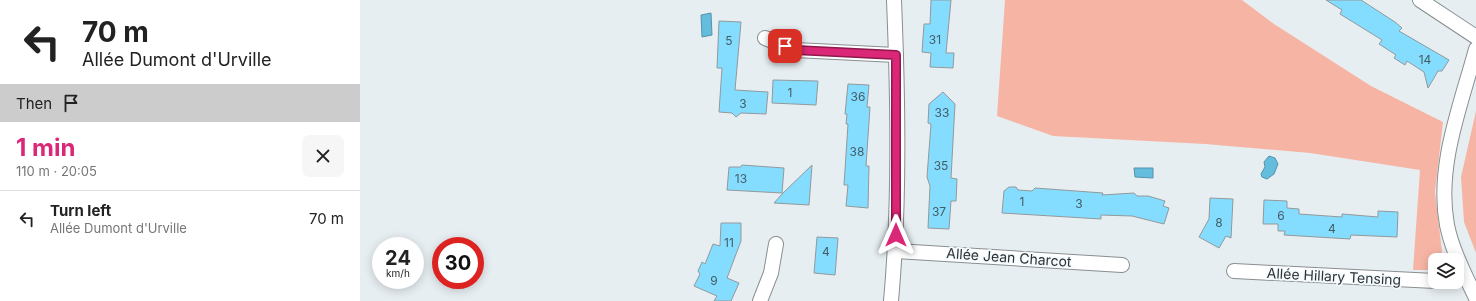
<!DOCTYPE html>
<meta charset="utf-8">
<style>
:root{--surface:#fff;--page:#f6f6f6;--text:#222;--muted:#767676;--line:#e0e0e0;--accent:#db2777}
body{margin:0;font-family:Inter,sans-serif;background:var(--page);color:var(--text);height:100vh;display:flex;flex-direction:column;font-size:15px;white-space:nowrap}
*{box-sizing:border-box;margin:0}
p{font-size:13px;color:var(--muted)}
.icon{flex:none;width:22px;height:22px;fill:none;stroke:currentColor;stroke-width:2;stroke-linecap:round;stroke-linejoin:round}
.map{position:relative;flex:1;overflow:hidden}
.drawer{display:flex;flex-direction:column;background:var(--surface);width:360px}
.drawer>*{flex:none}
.banner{background:#fff;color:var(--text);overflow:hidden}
.buttons{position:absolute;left:1068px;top:253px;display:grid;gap:8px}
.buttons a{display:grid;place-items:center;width:36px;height:36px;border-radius:8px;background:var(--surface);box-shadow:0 2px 10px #0003;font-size:20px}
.speed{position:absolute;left:12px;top:237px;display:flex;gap:8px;font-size:20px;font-weight:700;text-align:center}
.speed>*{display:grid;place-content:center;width:52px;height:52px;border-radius:50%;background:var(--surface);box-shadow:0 2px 10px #0003;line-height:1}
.speed small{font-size:10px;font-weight:400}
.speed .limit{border:6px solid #d22;background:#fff;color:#111}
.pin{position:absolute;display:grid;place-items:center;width:34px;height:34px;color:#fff;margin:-17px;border-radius:8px;box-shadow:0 2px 6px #0006}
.me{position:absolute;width:44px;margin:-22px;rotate:0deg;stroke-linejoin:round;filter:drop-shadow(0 0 3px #0008)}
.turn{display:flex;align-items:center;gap:14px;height:84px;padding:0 16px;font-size:18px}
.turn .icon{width:52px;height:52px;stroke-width:2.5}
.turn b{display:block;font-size:28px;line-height:34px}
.then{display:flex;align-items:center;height:38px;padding:0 16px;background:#0003;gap:8px;font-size:15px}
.round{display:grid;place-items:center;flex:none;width:42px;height:42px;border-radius:8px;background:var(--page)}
.overview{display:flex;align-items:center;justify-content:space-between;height:68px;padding:0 16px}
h1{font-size:24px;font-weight:700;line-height:30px;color:var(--accent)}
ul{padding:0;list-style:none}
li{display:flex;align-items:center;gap:12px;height:56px;padding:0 16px;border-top:1px solid var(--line)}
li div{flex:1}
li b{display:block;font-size:15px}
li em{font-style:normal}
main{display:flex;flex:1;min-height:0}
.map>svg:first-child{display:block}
</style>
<main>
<section class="drawer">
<div class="banner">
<div class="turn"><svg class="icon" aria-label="left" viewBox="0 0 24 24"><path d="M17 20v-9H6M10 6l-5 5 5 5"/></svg><div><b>70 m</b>Allée Dumont d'Urville</div></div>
<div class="then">Then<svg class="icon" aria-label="arrive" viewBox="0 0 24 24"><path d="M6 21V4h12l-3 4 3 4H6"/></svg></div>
</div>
<div class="overview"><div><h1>1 min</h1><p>110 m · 20:05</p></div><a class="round"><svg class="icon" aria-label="close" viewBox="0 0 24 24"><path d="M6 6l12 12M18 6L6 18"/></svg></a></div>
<ul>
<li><svg class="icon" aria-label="left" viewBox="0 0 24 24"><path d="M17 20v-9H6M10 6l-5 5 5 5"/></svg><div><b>Turn left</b><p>Allée Dumont d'Urville</p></div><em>70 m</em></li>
</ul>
</section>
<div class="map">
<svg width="1116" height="301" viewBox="0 0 1116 301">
<rect width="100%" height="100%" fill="#e7eef1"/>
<g fill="#f6b5a4">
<polygon points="645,0 882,0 914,24 1011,86 1083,122 1075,192 1083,260 1075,260 1075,270 1053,270 1060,170 950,153 845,144 693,136 637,116"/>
<polygon points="1116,111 1116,253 1104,222 1101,177"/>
</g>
<g fill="#65bdde" stroke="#5493aa">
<polygon points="351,13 352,35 342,37 341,15"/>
<polygon points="909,156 915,158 918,164 914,174 907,179 902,177 901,174 905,167 904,162"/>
<polygon points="774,168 793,168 793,178 775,177"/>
</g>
<g fill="#84ddff" stroke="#92999b">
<polygon points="571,0 591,0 586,53 594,53 593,68 570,67 571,53 562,52 564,24 570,24"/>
<polygon points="966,0 1001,0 1035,22 1042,28 1039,31 1089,60 1082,71 1078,71 1068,88 1064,72 1047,61 1045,65 1034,58 1036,55 1019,44 1022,40 980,14 982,10"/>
<polygon points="359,21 381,22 375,90 408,92 406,114 381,113 376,117 372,113 359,112 362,68 357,68"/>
<polygon points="413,80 458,81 456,105 412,103"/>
<polygon points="488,84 509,85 507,107 510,107 506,166 509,166 508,208 486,206 488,185 484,185 488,124 486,124 487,114 485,114"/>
<polygon points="583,92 595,104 591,178 597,179 596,201 591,201 589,229 568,228 570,186 567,177 571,124 568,123 569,104"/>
<polygon points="382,165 424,168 422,193 367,190 369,167 381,167"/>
<polygon points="452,165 449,205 414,203 423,193"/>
<polygon points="649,187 656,187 658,190 672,191 675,188 743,193 742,195 774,193 777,196 788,196 805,201 803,206 809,208 804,224 772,216 741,215 741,219 642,213 644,191"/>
<polygon points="850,198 873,199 871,238 866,236 859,248 839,237 849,219"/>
<polygon points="904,200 927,201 927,208 939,209 939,214 982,217 982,214 1018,217 1018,211 1038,212 1037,237 991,235 990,239 924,235 925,231 918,231 918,224 903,224"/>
<polygon points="361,223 381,223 381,241 367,278 379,283 371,301 354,301 357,296 334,286 340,274 338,271 342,262 345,264 353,244 360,246"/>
<polygon points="457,237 478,238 475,275 454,273"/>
</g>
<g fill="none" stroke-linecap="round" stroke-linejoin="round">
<defs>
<g id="minor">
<polyline points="1060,0 1116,37"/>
<polyline points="405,38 435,50 536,55"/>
<path d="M1116,49C1101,105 1076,166 1087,225C1092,250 1105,275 1116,298"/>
<polyline points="536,251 762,265"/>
<polyline points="874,271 1075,281"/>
<polyline points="400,301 411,273 416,244"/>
<path d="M531,301C540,202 538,99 534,0"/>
</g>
</defs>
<use href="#minor" stroke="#888e91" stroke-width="16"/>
<use href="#minor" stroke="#fff" stroke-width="14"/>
</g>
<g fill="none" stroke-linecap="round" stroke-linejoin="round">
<defs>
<polyline id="route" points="425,46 435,50 536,55 536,235"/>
</defs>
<use href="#route" stroke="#8e194d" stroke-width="10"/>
<use href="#route" stroke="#db2777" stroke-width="7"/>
</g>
<g text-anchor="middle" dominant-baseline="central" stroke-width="3.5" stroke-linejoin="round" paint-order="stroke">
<g font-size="12" fill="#445c65">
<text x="575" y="39">31</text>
<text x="369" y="40">5</text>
<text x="1065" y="59">14</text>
<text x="430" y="92">1</text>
<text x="498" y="96">36</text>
<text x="383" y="103">3</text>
<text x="582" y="112">33</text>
<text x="497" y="151">38</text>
<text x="581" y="165">35</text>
<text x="381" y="178">13</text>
<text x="662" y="201">1</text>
<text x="719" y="203">3</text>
<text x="579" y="211">37</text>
<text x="921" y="215">6</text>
<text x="859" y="222">8</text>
<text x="972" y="228">4</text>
<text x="369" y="242">11</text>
<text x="466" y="251">4</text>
<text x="354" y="280">9</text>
</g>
<g font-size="14" fill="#2e3132" stroke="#f4fbfe">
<text transform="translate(649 257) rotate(4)">Allée Jean Charcot</text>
<text transform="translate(974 276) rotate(3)">Allée Hillary Tensing</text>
</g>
</g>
</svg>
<div class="buttons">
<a><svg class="icon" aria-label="layers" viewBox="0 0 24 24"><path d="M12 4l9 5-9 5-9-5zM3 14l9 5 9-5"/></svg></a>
</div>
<div class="speed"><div>24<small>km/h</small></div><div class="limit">30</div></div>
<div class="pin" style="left:425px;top:46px;background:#d93025"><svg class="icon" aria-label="arrive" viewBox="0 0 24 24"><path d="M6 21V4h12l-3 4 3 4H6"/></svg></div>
<svg class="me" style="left:536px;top:235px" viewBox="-20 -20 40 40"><path d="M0-17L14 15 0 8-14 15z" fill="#db2777" stroke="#fff" stroke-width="4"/></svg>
</div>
</main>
